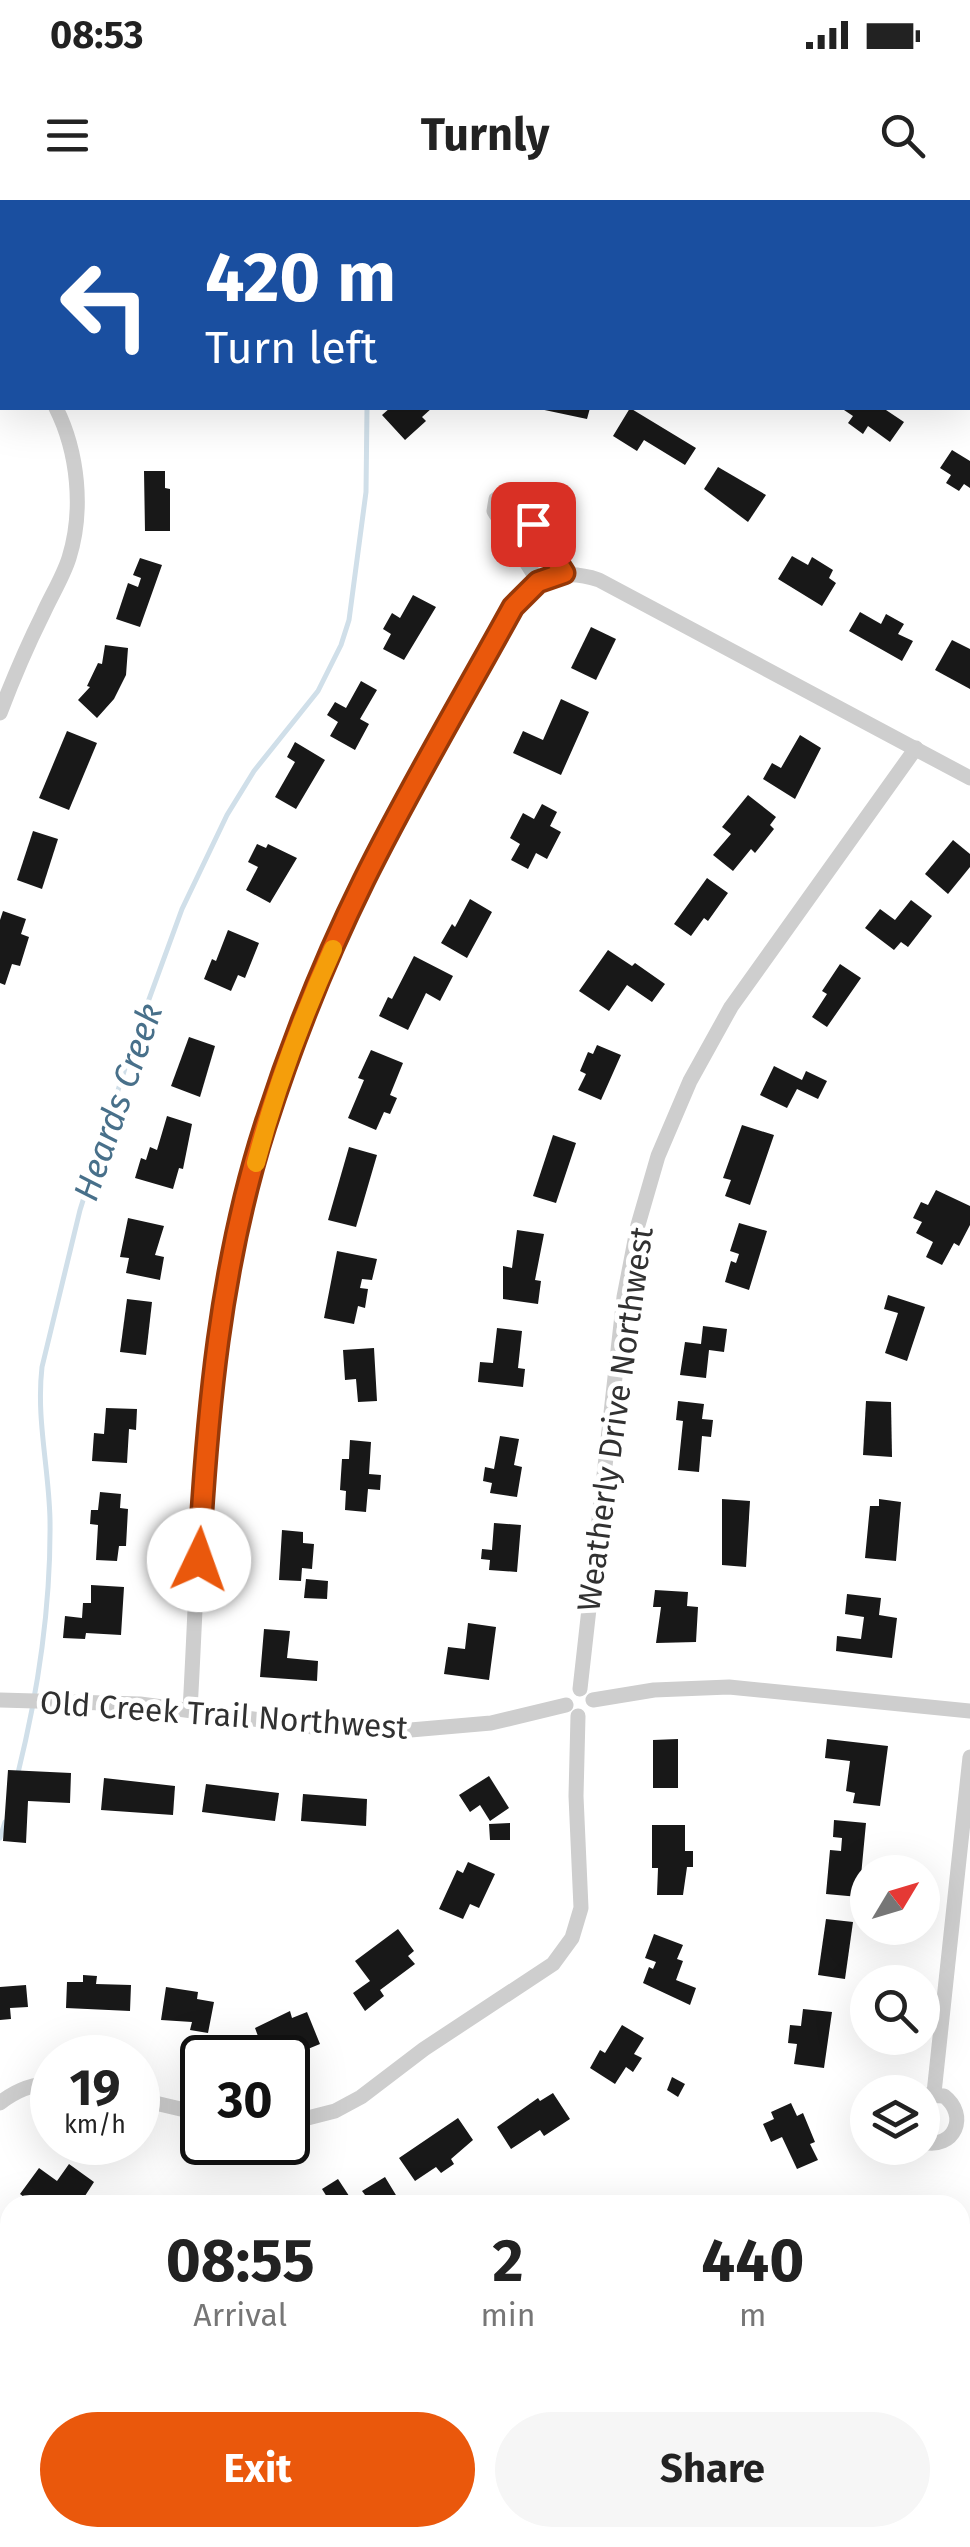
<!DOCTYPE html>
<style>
:root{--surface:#fff;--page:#f6f6f6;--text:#222;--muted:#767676;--accent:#ea580c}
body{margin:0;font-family:"Fira Sans",sans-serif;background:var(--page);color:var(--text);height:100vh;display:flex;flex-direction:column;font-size:38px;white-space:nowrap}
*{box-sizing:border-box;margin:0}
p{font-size:32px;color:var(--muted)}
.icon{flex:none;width:55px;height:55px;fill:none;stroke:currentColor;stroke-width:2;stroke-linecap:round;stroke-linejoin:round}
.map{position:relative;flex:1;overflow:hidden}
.side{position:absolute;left:0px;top:1995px;width:970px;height:352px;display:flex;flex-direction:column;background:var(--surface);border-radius:30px 30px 0 0;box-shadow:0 10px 40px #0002}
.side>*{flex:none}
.banner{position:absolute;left:0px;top:0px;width:970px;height:210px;box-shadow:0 10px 40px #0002;background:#1a4fa0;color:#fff;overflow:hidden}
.needle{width:65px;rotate:52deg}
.fabs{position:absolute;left:850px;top:1655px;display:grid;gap:20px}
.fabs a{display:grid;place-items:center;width:90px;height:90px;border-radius:50%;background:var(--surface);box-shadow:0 10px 40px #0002;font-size:50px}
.speed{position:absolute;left:30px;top:1835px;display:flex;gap:20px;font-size:50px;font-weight:700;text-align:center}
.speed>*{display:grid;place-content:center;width:130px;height:130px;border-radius:50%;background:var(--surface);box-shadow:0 10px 40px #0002;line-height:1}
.speed small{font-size:25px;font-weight:400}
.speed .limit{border:5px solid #111;border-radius:15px;background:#fff;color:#111}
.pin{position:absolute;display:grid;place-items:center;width:85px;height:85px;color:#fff;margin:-42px;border-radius:20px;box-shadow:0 5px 15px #0006}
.me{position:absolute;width:110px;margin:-55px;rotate:3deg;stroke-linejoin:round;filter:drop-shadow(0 0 8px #0008)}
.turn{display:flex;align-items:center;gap:35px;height:210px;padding:0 40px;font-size:45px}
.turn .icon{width:130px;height:130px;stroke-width:2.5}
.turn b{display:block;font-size:70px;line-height:85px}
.eta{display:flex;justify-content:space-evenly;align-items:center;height:170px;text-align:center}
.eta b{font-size:60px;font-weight:700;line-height:70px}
.cta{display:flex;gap:20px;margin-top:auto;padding:20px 40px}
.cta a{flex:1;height:115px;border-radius:60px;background:var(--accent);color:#fff;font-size:40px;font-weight:700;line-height:115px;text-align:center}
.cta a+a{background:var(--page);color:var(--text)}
.status{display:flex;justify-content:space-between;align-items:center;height:70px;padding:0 50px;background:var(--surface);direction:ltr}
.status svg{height:28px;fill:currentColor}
header{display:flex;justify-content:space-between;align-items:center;height:130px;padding:0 40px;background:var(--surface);font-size:45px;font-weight:700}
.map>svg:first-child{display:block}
</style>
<div class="status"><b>08:53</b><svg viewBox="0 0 49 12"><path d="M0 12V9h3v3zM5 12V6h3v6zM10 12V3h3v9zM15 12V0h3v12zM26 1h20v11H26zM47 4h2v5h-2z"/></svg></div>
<header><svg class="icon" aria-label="menu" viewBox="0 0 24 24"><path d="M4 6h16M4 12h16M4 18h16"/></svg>Turnly<svg class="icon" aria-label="search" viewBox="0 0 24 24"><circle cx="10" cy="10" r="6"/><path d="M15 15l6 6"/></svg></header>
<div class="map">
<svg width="970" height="2347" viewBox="0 0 970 2347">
<rect width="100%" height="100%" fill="#fff"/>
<polygon fill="#e4e9de" points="906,2338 958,2338 952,2347 921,2347"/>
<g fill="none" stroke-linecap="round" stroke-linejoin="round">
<g stroke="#d0dfe9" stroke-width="5">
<polyline points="281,0 285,2"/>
<path d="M18,1573C38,1492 51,1404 50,1320C49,1268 36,1219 42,1167L80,1010L133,843L182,709L227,615L254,571L318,491L341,445L349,420L366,292L367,208"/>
<polyline points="0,1638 5,1622"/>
</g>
</g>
<g fill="#181818">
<polygon points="390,208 432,208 422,217 426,221 405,240 382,215"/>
<polygon points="535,208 590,208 587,219"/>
<polygon points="630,208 696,248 685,265 644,240 637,251 613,236"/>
<polygon points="841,208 883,208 904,222 890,242 868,226 863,234 848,223 853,216"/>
<polygon points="952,250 970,261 970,288 964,284 959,291 946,283 951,275 940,268"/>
<polygon points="718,267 766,295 748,322 704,289"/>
<polygon points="144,271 165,271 165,288 170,289 170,331 145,331"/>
<polygon points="792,356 808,365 812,357 833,370 829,378 836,383 822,406 778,379"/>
<polygon points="140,358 162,365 140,427 116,419 128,383 138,387 141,378 133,375"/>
<polygon points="413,395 436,407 404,460 383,449 391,434 383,429 392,413 400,418"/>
<polygon points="860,412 881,424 886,414 904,424 898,434 913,441 902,461 849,431"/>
<polygon points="591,427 616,439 596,480 571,468"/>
<polygon points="952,440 970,449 970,489 935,470"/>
<polygon points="105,445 128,448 126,475 114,499 97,518 78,500 90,487 87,486 98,463 102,464"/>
<polygon points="361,481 377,490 360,519 369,524 355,550 330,536 338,522 327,515 335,502 346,508"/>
<polygon points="561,499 589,512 561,575 513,553 523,531 543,540"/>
<polygon points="67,531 97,543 69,610 39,598"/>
<polygon points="800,535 821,548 795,599 763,579 772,563 781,568"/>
<polygon points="295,542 325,560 296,609 275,597 295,562 287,557"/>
<polygon points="748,595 776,617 770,625 774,629 755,653 751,649 733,671 713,655 731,634 722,627"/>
<polygon points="542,604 557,612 550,626 561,632 547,659 536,653 528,669 511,660 520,644 510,638 523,613 534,619"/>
<polygon points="33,631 58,639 42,689 17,680"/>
<polygon points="953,640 970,654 970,667 948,694 925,674"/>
<polygon points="257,644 266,648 268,644 297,658 270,703 246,690 258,667 248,662"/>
<polygon points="707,678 728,693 708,721 704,718 691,736 674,724"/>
<polygon points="470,699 492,712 467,758 441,743 452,724 455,727"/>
<polygon points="911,700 932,716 908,747 901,742 894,750 865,728 880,709 895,720"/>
<polygon points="3,711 26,719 21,734 29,737 20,766 12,764 5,785 0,783 0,720"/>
<polygon points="228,730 259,743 245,778 238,775 231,791 204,779 212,759 216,761"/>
<polygon points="608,750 632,766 635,763 665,784 652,802 627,785 609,811 579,791"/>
<polygon points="414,756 453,776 440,801 426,793 408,830 379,816 388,797 392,799"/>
<polygon points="840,764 861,778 827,827 812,817 827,794 822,791"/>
<polygon points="189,837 215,846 200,897 171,886"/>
<polygon points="597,845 621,855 601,900 578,890 586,874 580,871 588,852 593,854"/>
<polygon points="371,850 403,863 390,895 397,898 390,914 384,912 376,930 348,918 364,880 358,878"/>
<polygon points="774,866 802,880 806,871 827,881 818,899 797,889 787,908 760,895"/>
<polygon points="167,916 192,924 183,969 179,968 173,989 135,978 141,958 146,960 150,947 157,950"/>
<polygon points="742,925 774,935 750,1005 725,996 731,980 723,978"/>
<polygon points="553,935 576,943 556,1003 533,996"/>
<polygon points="349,947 377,955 356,1027 328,1020"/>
<polygon points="936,990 970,1006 970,1025 959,1046 954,1043 942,1065 926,1057 933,1042 916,1033 922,1022 913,1018 921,1002 928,1005"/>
<polygon points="128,1018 164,1026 155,1055 164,1057 160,1080 126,1073 129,1058 120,1057"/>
<polygon points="739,1023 767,1031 749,1090 725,1082 731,1061 736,1063 739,1054 730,1051"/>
<polygon points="517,1030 544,1034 535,1080 541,1081 538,1104 503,1099 503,1066 512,1068"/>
<polygon points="337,1051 377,1059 372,1080 362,1079 360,1088 368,1089 365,1108 358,1106 354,1124 324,1118"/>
<polygon points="888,1095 925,1107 907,1161 885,1153 898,1113 884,1109"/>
<polygon points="127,1099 152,1102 146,1155 120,1152"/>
<polygon points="703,1126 727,1129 724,1152 709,1150 706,1178 680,1175 685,1142 701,1144"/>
<polygon points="497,1128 522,1131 518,1168 525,1169 523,1187 478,1182 480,1162 493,1163"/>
<polygon points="374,1148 377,1201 358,1202 356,1179 345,1180 343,1150"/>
<polygon points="678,1201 704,1204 702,1219 713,1220 711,1237 702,1236 699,1272 678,1270 683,1221 676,1220"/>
<polygon points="866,1201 891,1202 892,1257 863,1255"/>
<polygon points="106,1208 137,1209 136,1230 129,1229 127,1263 92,1261 94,1233 104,1234"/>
<polygon points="500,1236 519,1239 514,1265 522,1267 517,1297 490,1293 492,1283 483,1281 485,1267 494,1269"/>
<polygon points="350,1240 371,1242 369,1274 381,1275 380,1290 368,1289 366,1312 345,1310 346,1291 340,1290 342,1259 349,1259"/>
<polygon points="100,1292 121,1294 120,1308 128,1309 126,1346 119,1346 117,1361 96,1360 98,1325 90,1324 91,1310 98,1310"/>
<polygon points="722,1299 750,1301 746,1367 722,1365"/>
<polygon points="879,1299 901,1302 896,1361 865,1358 870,1306 879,1306"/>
<polygon points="494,1323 521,1325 517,1372 489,1370 490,1360 481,1359 482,1349 492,1350"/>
<polygon points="282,1330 303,1332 303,1343 314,1344 312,1369 302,1368 301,1381 279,1380"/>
<polygon points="306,1379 328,1381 327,1399 304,1398"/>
<polygon points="91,1385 124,1387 121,1435 86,1433 85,1439 63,1438 65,1416 82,1418 83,1403 91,1403"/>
<polygon points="655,1390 688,1392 687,1406 698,1407 696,1442 656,1443 661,1407 653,1407"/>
<polygon points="847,1394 881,1398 879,1415 897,1418 892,1458 836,1451 837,1436 861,1439 864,1417 845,1414"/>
<polygon points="468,1423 496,1427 489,1480 444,1474 448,1447 465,1449"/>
<polygon points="264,1429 290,1431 287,1458 318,1461 317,1481 260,1477"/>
<polygon points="678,1539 678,1588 653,1588 653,1540"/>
<polygon points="827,1539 888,1546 880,1606 853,1603 855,1593 846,1591 850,1561 825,1558"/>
<polygon points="8,1570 71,1573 70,1603 28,1601 26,1643 3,1641"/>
<polygon points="489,1576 509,1608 490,1621 480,1605 470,1612 459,1595"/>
<polygon points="104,1578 175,1586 173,1615 101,1610"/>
<polygon points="206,1584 279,1593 275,1621 202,1612"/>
<polygon points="303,1594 367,1599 366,1626 301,1621"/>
<polygon points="834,1620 866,1623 859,1697 826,1694 830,1650 841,1651 842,1638 833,1637"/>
<polygon points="510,1623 510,1640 490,1640 489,1624"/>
<polygon points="652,1625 685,1625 685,1651 693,1651 693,1667 687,1667 683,1695 657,1695 658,1668 652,1668"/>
<polygon points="468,1662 495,1674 479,1708 470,1704 463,1719 439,1709 457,1670 463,1673"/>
<polygon points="826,1719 853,1722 845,1779 818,1775"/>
<polygon points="398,1729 414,1751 408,1756 415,1764 380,1790 384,1796 365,1811 353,1793 370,1781 355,1761"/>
<polygon points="654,1734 683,1745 677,1759 683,1761 676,1780 696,1788 690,1805 643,1783 649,1767 653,1769 656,1762 645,1758"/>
<polygon points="83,1775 97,1776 96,1784 131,1785 130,1811 66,1808 67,1782 83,1782"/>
<polygon points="26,1785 28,1807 10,1808 11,1819 0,1820 0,1787"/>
<polygon points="166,1787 198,1792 197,1799 214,1802 208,1833 190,1830 192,1822 161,1820"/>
<polygon points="803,1809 832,1812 824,1868 794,1864 797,1844 788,1843 790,1825 801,1826"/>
<polygon points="290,1811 292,1818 307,1812 320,1844 286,1858 281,1852 266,1858 255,1828"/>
<polygon points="622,1825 644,1838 634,1854 642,1858 633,1872 626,1867 615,1884 590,1868 600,1850 605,1853"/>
<polygon points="672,1877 685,1884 678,1897 667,1890"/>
<polygon points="553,1893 570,1919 544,1936 540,1930 511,1949 497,1927 538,1898 540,1901"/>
<polygon points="791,1903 797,1916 803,1913 815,1942 810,1944 818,1960 797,1969 782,1937 771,1942 763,1924 774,1919 771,1912"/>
<polygon points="458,1918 473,1940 451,1959 454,1964 441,1973 436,1967 415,1981 399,1958"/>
<polygon points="69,1964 94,1982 83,1999 91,2005 35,2005 20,1994 39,1968 57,1981"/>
<polygon points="385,1977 402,2005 358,2005 368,1999 362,1991"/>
<polygon points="338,1979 355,2005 332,2005 322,1989"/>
<polygon points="153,1996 153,2005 136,2005 136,1997"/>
<polygon points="197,1996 198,2005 182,2005 181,1997"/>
<polygon points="10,2039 10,2084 7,2090 0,2085 0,2055"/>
<polygon points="0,2282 10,2294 10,2302 3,2308 10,2316 10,2328 0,2337"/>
<polygon points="42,2338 46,2338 54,2347 30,2347"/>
<polygon points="274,2338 309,2338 312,2341 304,2347 271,2347 267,2343"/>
</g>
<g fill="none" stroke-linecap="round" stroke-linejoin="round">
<g stroke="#cecece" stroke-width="15">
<polyline points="742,0 745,2"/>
<polyline points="968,76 970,72"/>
<polyline points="0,133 2,135"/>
<polyline points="968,153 970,155"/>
<polyline points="538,381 494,311 496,299 505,294 517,299 564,373"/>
<path d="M0,513C13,479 27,446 43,414C51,396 63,377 69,358C84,310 78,252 56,208"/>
<polyline points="580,1489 624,1097 638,1025 658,956 690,881 731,807 916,548"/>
<polyline points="0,1500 140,1504 321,1528 399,1531 491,1523 566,1505"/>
<polyline points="593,1500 654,1490 729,1487 970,1511"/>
<path d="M190,1510C199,1355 199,1195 235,1043C254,962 277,881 308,804C364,666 442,537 513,407C535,377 563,368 599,380L970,578"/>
<polyline points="934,1893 970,1557"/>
<path d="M922,1895L944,1896C969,1915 955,1950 922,1942"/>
<polyline points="138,1899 202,1914"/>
<path d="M0,1903C16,1890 32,1884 52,1883"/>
<polyline points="288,1923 335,1911 361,1897 424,1849 553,1764 572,1738 581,1708 576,1596 578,1516"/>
<polyline points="421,2347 434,2338"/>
</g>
</g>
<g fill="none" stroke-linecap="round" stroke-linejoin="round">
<defs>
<path id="route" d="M199,1360C207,1214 220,1066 265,926C292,842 325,759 364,680C410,587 463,498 513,407L538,382L564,373L533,324"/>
</defs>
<use href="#route" stroke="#983908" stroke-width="25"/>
<use href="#route" stroke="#ea580c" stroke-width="18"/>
<path stroke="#f59e0b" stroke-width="18" d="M256,963C275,890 302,818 333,749"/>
</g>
<g text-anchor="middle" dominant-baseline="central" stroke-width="10" stroke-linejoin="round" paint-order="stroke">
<g font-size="32" fill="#313131" stroke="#fff">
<text transform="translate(615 1219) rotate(-82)">Weatherly Drive Northwest</text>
<text transform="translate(224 1515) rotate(4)">Old Creek Trail Northwest</text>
</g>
<g font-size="35" font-style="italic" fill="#48708a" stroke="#fff">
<text transform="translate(118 902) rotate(-71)">Heards Creek</text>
</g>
</g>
</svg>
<div class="fabs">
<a><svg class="needle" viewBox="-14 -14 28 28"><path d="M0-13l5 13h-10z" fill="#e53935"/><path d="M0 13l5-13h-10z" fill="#767676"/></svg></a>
<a><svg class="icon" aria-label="search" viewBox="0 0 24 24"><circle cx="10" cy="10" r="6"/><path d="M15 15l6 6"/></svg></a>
<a><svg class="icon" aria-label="layers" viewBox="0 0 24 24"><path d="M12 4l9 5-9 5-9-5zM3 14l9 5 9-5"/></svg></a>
</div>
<div class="speed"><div>19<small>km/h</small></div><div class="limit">30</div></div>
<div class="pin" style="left:533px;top:324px;background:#d93025"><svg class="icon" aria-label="arrive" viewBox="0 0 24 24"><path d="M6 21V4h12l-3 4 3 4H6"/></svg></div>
<svg class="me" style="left:199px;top:1360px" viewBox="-20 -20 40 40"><circle r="19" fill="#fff"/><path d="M0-13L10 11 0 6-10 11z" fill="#ea580c"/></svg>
<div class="banner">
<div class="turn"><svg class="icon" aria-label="left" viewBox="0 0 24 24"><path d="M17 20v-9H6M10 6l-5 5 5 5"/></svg><div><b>420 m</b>Turn left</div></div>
</div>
<section class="side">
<div class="eta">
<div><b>08:55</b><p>Arrival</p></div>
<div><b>2</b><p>min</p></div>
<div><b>440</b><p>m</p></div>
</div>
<div class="cta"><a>Exit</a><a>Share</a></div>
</section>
</div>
